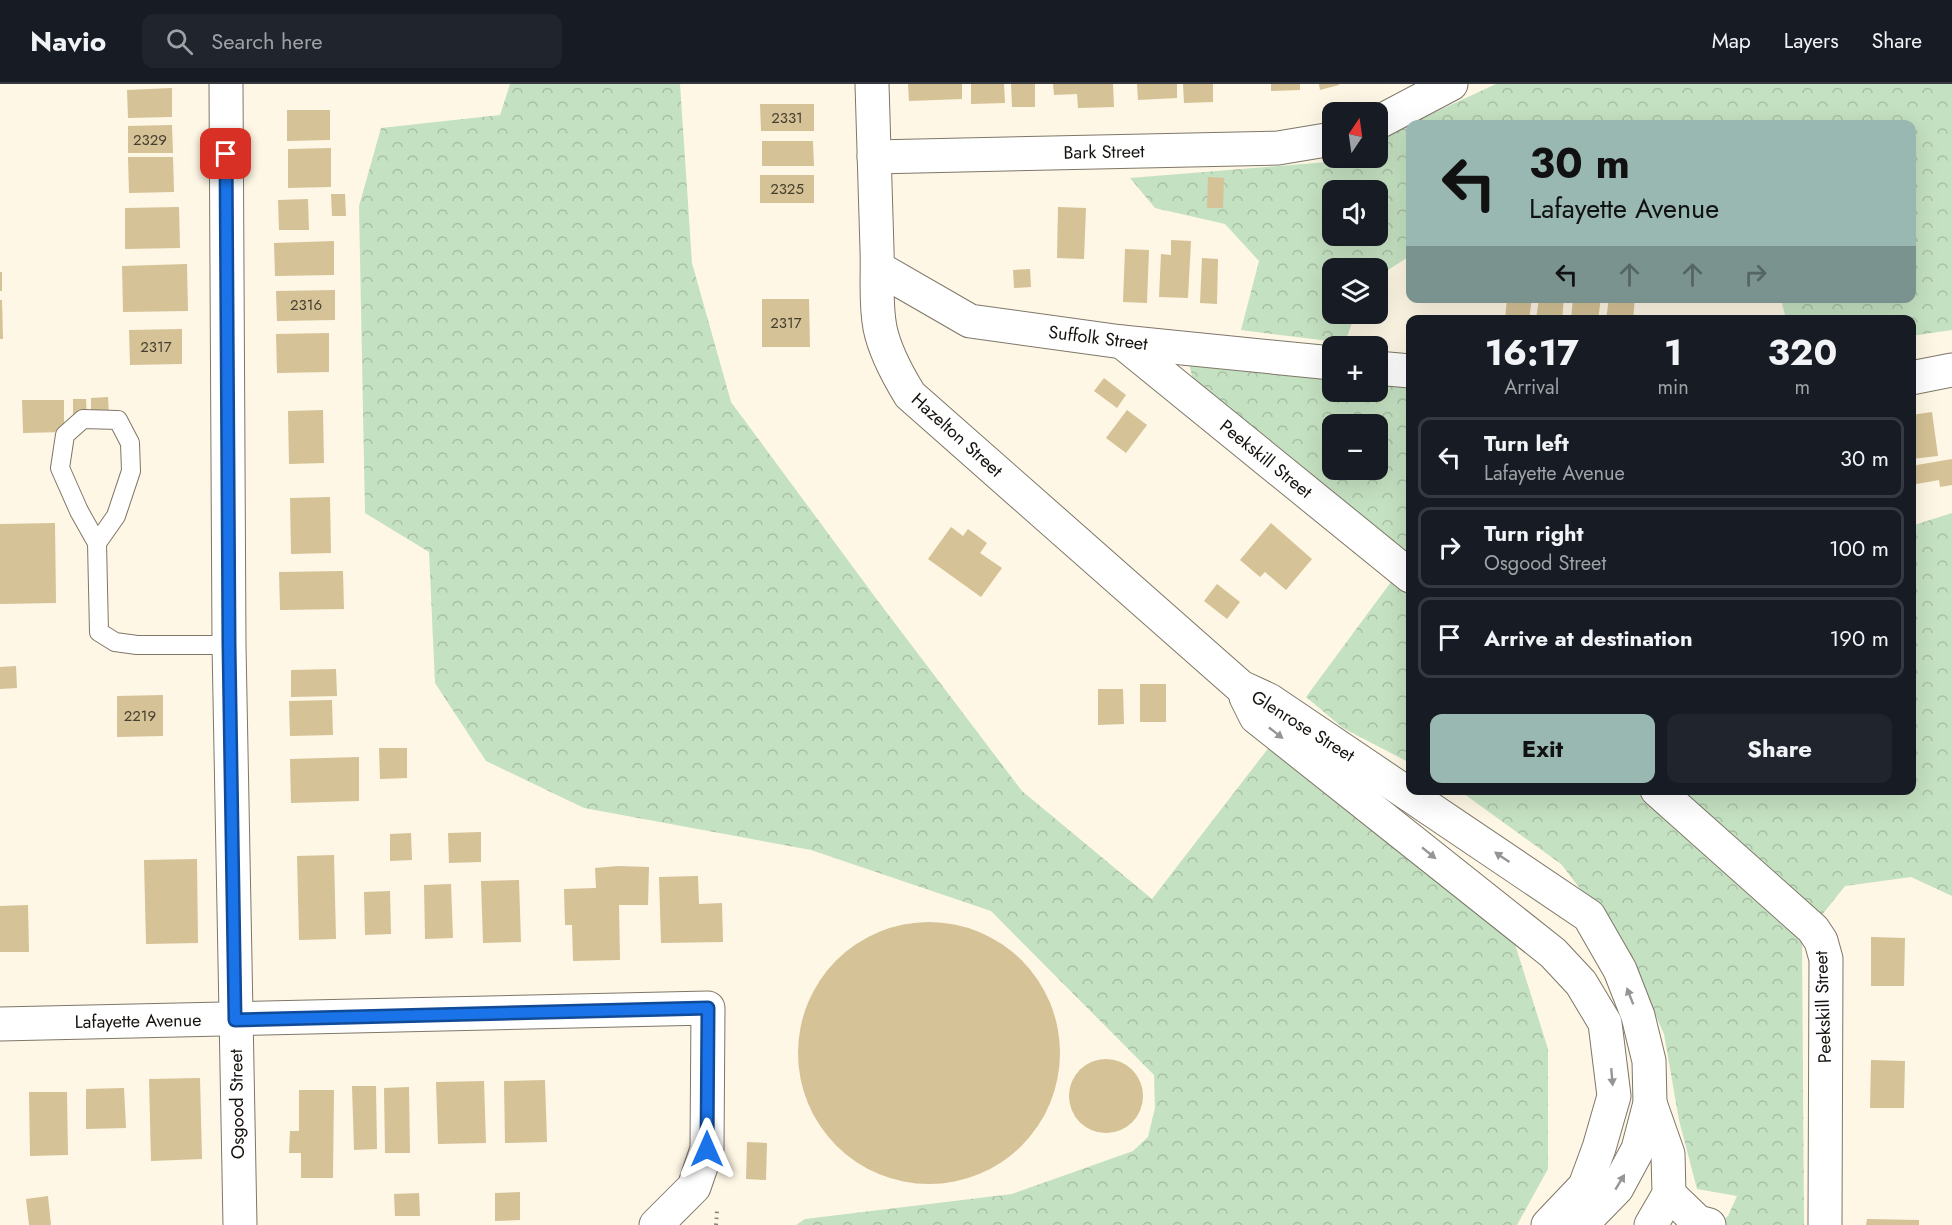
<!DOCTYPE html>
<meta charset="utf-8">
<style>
:root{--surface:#171b24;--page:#20242c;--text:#f1f3f6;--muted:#9ea1a6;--line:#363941;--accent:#99b8b2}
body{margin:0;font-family:Jost,sans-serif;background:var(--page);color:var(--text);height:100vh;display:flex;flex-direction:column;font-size:22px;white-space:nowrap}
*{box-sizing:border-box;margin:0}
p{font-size:20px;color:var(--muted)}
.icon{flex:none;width:33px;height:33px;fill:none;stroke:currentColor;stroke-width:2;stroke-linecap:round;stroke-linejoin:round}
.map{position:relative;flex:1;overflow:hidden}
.drawer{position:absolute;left:1406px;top:231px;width:510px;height:480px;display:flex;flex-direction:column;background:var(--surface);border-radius:12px;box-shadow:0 6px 24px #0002}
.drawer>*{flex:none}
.guide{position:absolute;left:1406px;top:36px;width:510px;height:183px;border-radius:12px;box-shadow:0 6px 24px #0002;background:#99b8b2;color:#111;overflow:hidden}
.needle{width:39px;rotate:13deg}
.tools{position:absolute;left:1322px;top:18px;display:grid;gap:12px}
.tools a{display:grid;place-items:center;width:66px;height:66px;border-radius:12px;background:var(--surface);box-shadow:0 6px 24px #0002;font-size:30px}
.pin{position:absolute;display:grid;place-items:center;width:51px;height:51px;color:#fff;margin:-26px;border-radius:12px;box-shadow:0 3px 9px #0006}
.me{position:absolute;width:66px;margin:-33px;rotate:0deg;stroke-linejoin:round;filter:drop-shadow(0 0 4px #0008)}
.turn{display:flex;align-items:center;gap:21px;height:126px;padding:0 24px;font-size:27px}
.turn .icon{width:78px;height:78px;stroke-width:2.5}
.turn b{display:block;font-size:42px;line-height:51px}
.lanes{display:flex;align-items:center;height:57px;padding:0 24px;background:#0003;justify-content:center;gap:30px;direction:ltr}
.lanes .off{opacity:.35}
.eta{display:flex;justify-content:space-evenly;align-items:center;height:102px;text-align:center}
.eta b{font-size:36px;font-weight:700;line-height:42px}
.cta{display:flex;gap:12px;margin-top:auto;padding:12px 24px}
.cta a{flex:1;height:69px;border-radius:12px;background:var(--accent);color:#111;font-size:24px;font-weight:700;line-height:69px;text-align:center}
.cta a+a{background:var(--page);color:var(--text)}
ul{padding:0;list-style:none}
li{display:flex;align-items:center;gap:18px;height:81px;margin:0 12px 9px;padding:0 12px;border:3px solid var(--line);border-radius:12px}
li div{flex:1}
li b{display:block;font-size:22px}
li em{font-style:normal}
header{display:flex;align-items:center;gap:36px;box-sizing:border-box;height:84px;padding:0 30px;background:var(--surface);border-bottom:2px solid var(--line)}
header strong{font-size:28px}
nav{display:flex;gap:33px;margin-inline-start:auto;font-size:21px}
.search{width:420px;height:54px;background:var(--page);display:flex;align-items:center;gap:15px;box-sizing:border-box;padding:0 21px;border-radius:12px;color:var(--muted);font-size:22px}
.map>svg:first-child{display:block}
</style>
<header>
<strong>Navio</strong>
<div class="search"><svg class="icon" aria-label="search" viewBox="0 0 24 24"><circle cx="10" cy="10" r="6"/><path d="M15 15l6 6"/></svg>Search here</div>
<nav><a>Map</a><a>Layers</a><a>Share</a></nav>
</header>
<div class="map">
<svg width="1952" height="1141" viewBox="0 0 1952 1141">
<defs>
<pattern id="forest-crowns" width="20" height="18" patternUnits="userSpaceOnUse" patternTransform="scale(1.5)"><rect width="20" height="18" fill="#c4e1c1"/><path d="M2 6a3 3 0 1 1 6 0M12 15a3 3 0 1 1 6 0" fill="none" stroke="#a8c0a5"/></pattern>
</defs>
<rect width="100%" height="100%" fill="#fef7e5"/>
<g fill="url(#forest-crowns)" fill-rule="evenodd">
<polygon points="510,0 680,0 692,179 731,318 878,517 1022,707 1152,815 1270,662 1514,857 1548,965 1548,1085 1517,1141 796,1141 805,1135 1012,1110 1133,1067 1148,1053 1155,1024 1154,991 991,827 811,766 584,724 486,677 435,599 429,468 365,429 359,122 381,44 500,31"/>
<path d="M1496,0H1952V246L1911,252V236L1786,235L1781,215L1911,214V40H1410V172L1377,193V184H1332V230H1355L1345,259L1241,246L1259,177L1225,140L1155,124L1130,94L1327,78L1337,74H1377V55ZM1332,106H1377V152H1332Z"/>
<path d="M1187,272L1332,287V308H1377V292L1410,295V679L1343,644L1306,613L1402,483L1287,384L1286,370L1253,343L1239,341L1195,304ZM1332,340H1377V386H1332Z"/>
<polygon points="1952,429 1952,812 1911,793 1845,802 1802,856 1804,1141 1717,1141 1728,1132 1737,1112 1697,1105 1679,1036 1664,950 1625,863 1561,780 1460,707 1911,706 1911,442"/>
</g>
<g fill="#d5c296">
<polygon points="908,0 962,0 962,15 909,17"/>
<polygon points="971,0 1004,0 1005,19 971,20"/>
<polygon points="1011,0 1035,0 1035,23 1012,23"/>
<polygon points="1053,0 1113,0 1114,23 1078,24 1077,10 1054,11"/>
<polygon points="1137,0 1177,0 1177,14 1138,16"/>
<polygon points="1183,0 1213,0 1213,18 1184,19"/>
<polygon points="1271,0 1300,0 1300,6 1271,7"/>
<polygon points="1319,0 1339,0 1339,1 1320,6"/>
<polygon points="172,4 172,33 128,34 127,6"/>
<polygon points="760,20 814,20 814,47 761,47"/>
<polygon points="287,26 330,26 330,56 287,57"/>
<polygon points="172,41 173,69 128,69 128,42"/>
<polygon points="762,57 813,57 814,82 762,82"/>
<polygon points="331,64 331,103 288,104 288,65"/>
<polygon points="128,73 173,73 174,108 129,109"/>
<rect x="760" y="91" width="54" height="28"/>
<polygon points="1208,93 1224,94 1223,124 1207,124"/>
<polygon points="331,110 345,110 346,132 332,132"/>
<polygon points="308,115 309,146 279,146 278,116"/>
<polygon points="179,123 180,164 125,165 125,124"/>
<polygon points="1058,123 1086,124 1084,175 1057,174"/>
<polygon points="1171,156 1191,157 1188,214 1159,213 1161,170 1171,171"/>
<polygon points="334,157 334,191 275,192 274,159"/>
<polygon points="1125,165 1149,166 1147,219 1123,218"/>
<polygon points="1202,174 1218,175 1217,220 1200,219"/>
<polygon points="187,180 188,227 123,228 122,182"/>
<polygon points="1030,185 1031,203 1014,204 1013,186"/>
<rect x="0" y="188" width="2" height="19"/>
<polygon points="335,206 335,236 277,237 276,207"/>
<polygon points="1507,214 1532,214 1529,236 1505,236"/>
<polygon points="1539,214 1564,214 1562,236 1536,236"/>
<polygon points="1573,214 1601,214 1598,236 1571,236"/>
<polygon points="1609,214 1635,214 1633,236 1606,236"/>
<polygon points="762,215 809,215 810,263 762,263"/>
<polygon points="0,216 2,216 3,255 0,255"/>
<polygon points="182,245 182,280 130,281 129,246"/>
<polygon points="329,249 329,288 277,289 276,250"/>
<polygon points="1104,294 1126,311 1117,324 1094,307"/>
<polygon points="108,313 109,331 91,332 91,314"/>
<polygon points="73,315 86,315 87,333 73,334"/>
<polygon points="22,316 64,316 64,348 23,349"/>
<polygon points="323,326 324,379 289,380 288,327"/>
<polygon points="1127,326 1147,341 1126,369 1106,354"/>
<polygon points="1932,328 1938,372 1911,375 1911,331"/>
<polygon points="1952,375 1952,401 1940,403 1939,396 1911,401 1911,382"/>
<polygon points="330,413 331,469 291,470 290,414"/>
<polygon points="55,439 56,519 0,520 0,440"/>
<polygon points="1271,439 1312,475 1286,506 1265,488 1260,493 1240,476"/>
<polygon points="951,443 963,452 968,445 987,459 980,469 1002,484 981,513 928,475"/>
<polygon points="343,487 344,525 280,526 279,488"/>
<polygon points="1217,500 1240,518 1227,535 1204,517"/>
<polygon points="16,582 17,604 0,605 0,583"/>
<polygon points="336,585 337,612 291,613 291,586"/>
<rect x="1140" y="600" width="26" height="38"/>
<polygon points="1098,605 1123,605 1124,640 1098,641"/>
<polygon points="163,611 163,652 117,653 117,612"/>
<polygon points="332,616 333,651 290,652 289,617"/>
<polygon points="379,664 407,664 407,694 380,695"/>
<polygon points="359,673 359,717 291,719 290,675"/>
<polygon points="481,748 481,778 449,779 448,749"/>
<polygon points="411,749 412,776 390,777 390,750"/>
<polygon points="334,771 336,855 299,856 297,772"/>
<polygon points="197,775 198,859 146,860 144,776"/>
<polygon points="618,782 649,783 648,821 619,821 620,876 573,877 572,841 565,841 564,805 596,804 595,784"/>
<polygon points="698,792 699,820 722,819 723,858 661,859 659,793"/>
<polygon points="519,796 521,858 483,859 481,797"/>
<polygon points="451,800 453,854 425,855 424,801"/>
<polygon points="390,807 391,850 365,851 364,808"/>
<polygon points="28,821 29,868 0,868 0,822"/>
<circle cx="929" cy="969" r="131"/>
<polygon points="1871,853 1905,854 1904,902 1871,902"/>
<circle cx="1106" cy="1012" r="37"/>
<polygon points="1871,976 1905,977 1904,1024 1870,1024"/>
<polygon points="200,994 202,1075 151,1077 149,995"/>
<polygon points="545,996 547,1058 505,1059 504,997"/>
<polygon points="484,997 486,1059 438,1060 436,998"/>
<polygon points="352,1002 376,1002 377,1065 354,1066"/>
<polygon points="409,1003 410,1069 385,1069 384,1004"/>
<polygon points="124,1004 126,1044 86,1045 86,1005"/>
<polygon points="299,1006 334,1006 333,1094 301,1094 301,1069 289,1069 290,1047 299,1047"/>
<polygon points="29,1008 67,1008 68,1071 30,1072"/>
<polygon points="747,1058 767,1059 766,1096 746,1095"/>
<polygon points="520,1108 520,1136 495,1137 495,1109"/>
<polygon points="419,1109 420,1132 395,1132 394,1110"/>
<polygon points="48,1112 51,1141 29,1141 26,1115"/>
<polygon points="1867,1135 1919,1136 1919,1141 1866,1141"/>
</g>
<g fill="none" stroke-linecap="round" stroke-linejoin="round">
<defs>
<polyline id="lane" points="97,459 116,432 131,387 130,359 118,336 83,335 65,351 60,384 79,427 97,459 99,548 115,558 137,561 229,561"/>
<g id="street">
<polyline points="226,0 229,561 240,1141"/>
<path d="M872,0C874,55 875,111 877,166C878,192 875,218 880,244C885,268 897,290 910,311L1241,603L1269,616L1589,832L1620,886L1638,932L1649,977L1650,1019L1638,1065L1617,1104L1581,1141"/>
<polyline points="1377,39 1451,0"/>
<polyline points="874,73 1278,64 1332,55"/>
<polyline points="878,184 970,237 1122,258 1332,279"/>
<polyline points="1122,258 1410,492"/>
<polyline points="1377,284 1410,287"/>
<polyline points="1911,294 1952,286"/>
<polyline points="1246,613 1256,633 1553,869 1581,899 1605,939 1614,1012 1599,1064 1585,1102 1548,1141"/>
<polyline points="1657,706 1813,845 1821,857 1826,875 1825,1141"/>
<polyline points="0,940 708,924 707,1065 694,1103 656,1141"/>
<polyline points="1650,1019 1668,1070 1669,1110 1651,1141"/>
<polyline points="1669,1110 1698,1138 1709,1141"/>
</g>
</defs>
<use href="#lane" stroke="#7e7768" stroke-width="20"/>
<use href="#street" stroke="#7e7768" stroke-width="35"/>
<polyline stroke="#837e73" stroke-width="4" stroke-dasharray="1.5 4.5" stroke-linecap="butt" points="716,1141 717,1127"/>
<use href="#lane" stroke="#fff" stroke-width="18"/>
<use href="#street" stroke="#fff" stroke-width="33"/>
</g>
<defs><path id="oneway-solid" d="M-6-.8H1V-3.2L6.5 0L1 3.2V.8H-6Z" transform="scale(1.5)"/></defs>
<g fill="#969593">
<use href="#oneway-solid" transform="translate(1276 649) rotate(38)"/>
<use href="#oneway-solid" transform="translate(1429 769) rotate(39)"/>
<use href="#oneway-solid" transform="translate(1502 773) rotate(-146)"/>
<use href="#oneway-solid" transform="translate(1630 912) rotate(-111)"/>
<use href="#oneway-solid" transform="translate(1612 993) rotate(85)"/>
<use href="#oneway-solid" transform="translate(1620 1098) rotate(-59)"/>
</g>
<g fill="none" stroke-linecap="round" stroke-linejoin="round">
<defs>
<polyline id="route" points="226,70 229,561 235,936 708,924 707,1065"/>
</defs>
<use href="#route" stroke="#114b97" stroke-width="15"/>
<use href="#route" stroke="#1a73e8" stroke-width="10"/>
</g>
<g text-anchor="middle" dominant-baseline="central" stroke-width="5" stroke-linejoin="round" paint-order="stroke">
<g font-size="15" fill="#463f30">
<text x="787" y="34">2331</text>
<text x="150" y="56">2329</text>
<text x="787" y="105">2325</text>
<text x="306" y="221">2316</text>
<text x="786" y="239">2317</text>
<text x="156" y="263">2317</text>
<text x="140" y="632">2219</text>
</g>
<g font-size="18" fill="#16130e" stroke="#fff">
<text transform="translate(1104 68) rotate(-1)">Bark Street</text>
<text transform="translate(1098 254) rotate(7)">Suffolk Street</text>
<text transform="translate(957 351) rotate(42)">Hazelton Street</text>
<text transform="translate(1266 375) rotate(39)">Peekskill Street</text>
<text transform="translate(1303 642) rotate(32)">Glenrose Street</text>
<text transform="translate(1823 923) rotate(-92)">Peekskill Street</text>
<text transform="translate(138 937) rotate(-1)">Lafayette Avenue</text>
<text transform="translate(237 1020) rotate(-91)">Osgood Street</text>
</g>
</g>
</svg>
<div class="tools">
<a><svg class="needle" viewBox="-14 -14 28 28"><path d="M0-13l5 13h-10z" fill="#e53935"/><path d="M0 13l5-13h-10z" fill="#9ea1a6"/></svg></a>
<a><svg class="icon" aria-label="sound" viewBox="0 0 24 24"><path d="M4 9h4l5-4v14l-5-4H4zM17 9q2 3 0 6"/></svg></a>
<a><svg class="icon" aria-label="layers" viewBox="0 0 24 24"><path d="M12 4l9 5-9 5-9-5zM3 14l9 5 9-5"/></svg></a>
<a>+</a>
<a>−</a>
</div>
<div class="pin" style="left:226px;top:70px;background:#d93025"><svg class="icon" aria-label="arrive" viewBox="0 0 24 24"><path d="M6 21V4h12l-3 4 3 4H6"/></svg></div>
<svg class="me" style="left:707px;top:1065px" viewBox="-20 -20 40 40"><path d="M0-17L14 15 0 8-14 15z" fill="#1a73e8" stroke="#fff" stroke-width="4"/></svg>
<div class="guide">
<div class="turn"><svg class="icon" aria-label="left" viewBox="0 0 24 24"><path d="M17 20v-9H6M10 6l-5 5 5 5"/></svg><div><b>30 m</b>Lafayette Avenue</div></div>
<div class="lanes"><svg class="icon" aria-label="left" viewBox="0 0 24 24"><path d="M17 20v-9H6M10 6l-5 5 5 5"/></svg><svg class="icon off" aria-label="ahead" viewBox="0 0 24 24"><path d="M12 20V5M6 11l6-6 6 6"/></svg><svg class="icon off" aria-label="ahead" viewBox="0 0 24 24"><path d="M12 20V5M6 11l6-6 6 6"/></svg><svg class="icon off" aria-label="right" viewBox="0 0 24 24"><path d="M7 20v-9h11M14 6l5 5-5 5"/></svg></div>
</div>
<section class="drawer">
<div class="eta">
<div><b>16:17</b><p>Arrival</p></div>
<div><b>1</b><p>min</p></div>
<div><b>320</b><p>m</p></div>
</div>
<ul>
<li><svg class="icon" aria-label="left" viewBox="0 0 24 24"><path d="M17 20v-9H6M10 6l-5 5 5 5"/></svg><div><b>Turn left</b><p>Lafayette Avenue</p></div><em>30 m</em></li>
<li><svg class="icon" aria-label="right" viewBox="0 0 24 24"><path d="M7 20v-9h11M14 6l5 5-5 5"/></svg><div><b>Turn right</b><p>Osgood Street</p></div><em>100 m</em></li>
<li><svg class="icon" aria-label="arrive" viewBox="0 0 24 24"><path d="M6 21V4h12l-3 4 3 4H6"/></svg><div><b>Arrive at destination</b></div><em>190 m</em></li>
</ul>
<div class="cta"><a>Exit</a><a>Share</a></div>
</section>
</div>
